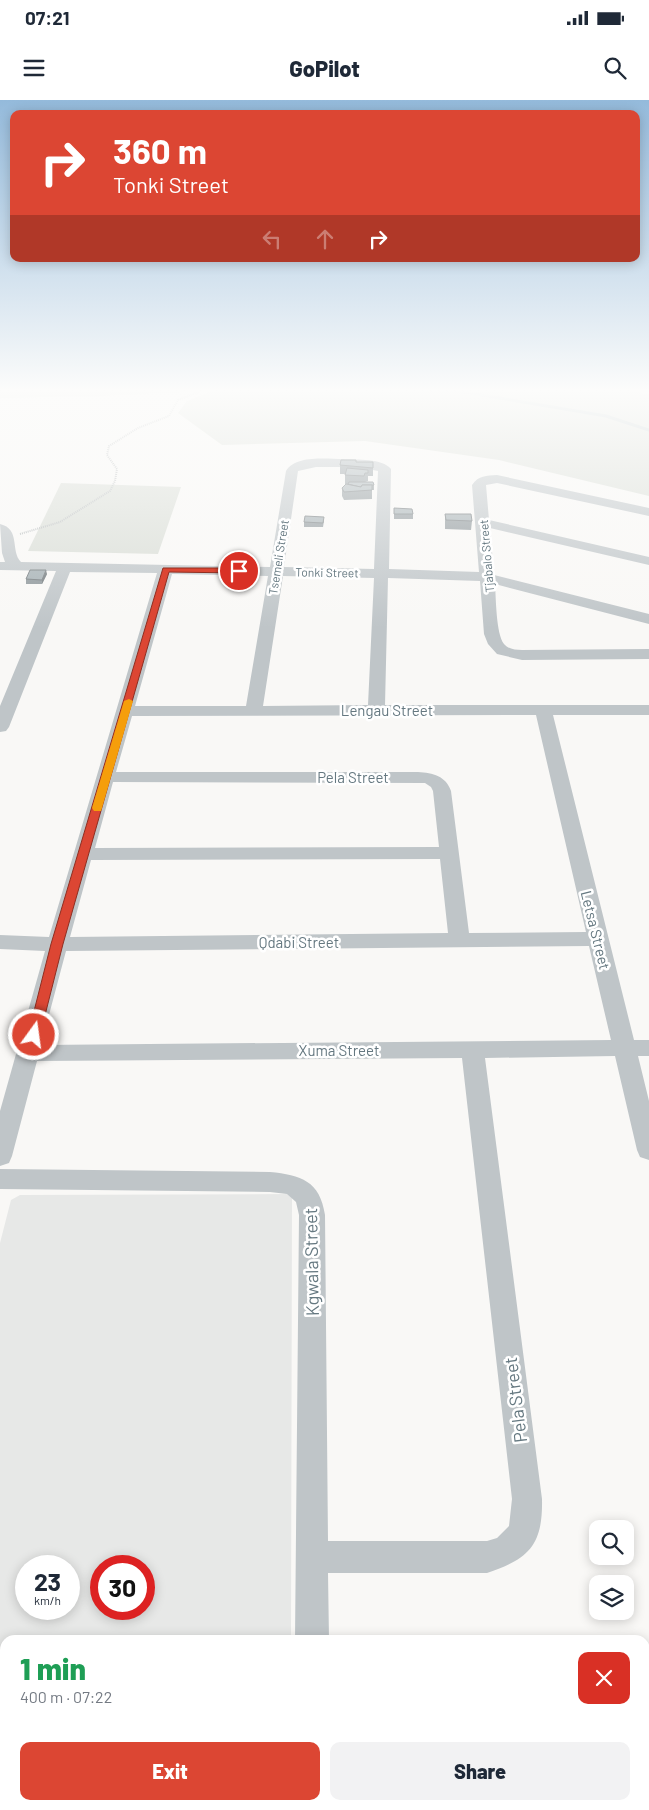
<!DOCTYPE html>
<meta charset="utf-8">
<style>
:root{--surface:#fff;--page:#f2f2f3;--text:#1f2937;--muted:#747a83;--accent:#dc4633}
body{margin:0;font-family:Barlow,sans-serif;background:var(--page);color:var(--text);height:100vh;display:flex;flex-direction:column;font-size:19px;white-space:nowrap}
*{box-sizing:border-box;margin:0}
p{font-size:16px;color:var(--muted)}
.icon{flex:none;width:28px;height:28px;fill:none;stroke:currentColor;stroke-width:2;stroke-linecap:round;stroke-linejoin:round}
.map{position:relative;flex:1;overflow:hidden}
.side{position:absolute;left:0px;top:1535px;width:650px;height:175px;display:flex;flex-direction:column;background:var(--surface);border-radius:15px 15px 0 0;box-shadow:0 2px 12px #0003}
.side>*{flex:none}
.hud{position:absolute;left:10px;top:10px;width:630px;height:152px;border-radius:10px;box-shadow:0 2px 12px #0003;background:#dc4633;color:#fff;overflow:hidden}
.tools{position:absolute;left:589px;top:1420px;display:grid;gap:10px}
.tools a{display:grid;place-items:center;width:45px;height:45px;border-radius:10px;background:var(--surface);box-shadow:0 2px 12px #0003;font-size:25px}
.speed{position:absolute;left:15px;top:1455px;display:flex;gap:10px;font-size:25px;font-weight:700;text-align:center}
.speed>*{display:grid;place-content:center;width:65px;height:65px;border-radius:50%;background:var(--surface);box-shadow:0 2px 12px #0003;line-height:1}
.speed small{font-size:12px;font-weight:400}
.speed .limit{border:8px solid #d22;background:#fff;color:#111}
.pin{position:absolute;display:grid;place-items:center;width:42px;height:42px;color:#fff;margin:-21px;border:2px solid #fff;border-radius:50%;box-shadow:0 1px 5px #0007}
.me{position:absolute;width:55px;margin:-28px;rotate:14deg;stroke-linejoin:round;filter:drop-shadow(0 0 4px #0008)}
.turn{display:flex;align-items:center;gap:18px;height:105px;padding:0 20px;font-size:22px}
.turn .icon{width:65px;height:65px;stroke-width:2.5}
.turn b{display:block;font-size:35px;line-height:42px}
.lanes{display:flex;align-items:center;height:48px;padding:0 20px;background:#0003;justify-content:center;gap:25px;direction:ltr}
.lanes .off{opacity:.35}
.round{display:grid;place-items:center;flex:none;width:52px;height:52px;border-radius:10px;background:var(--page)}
.overview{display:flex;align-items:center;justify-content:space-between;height:85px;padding:0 20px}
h1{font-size:30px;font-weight:800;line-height:38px;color:#1e9e55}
.button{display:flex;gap:10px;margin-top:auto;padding:10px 20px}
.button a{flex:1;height:58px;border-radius:10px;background:var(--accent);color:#fff;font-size:20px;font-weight:800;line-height:58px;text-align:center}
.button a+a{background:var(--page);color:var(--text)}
.status{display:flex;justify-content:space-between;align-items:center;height:35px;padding:0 25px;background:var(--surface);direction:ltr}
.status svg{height:14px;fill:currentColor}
header{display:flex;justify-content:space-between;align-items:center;height:65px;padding:0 20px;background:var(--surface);font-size:22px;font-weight:800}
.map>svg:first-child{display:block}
</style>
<div class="status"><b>07:21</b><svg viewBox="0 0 49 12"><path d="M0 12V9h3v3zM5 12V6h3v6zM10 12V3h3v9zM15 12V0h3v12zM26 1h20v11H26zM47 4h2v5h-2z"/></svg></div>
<header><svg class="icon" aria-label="menu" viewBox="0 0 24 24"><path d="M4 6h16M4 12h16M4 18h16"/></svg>GoPilot<svg class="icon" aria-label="search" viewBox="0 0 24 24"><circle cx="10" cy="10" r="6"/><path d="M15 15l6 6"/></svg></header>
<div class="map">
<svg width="649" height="1710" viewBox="0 0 649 1710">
<rect width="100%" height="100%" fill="#f9f8f6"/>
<path fill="#e7e8e7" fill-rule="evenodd" d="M292,1094L291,1540H5V1574L0,1575V1143L11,1100L20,1095ZM26,1466H69V1509H26ZM101,1466H144V1509H101Z"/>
<g fill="#d9ddd6">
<polygon points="0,289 191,289 188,292 102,296 0,298"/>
<polygon points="217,289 629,289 649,295 649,396 499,360 365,341 222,345 178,313 187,301"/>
<polygon points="61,383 181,387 158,454 28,451"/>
</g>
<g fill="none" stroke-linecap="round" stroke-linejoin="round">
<polyline stroke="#b7c4c7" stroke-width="3" points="390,289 464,292 606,316 649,330"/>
<polyline stroke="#b8bcbe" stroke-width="2" stroke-dasharray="1 1" stroke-linecap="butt" points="20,434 60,422 110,391 115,381 117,369 107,355 109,346 138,328 169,316 178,300 207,289"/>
<g fill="#bfc5c8" fill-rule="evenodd">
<path d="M343,359C357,360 382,358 391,369L389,469L479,472L472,385C479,375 486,376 497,375L649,408V416L497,383L486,385L489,420L649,457V465L490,428L494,475L649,514V524L495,484C496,497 496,534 504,544C508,549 515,550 522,550L649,549V559L522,560L497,554L488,544L484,534L480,481L388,478L385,605H649V615H553L634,940H649V956H638L649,1001V1060L640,1057L637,1050L615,956L485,958L542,1399C543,1445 529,1459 487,1473H328L329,1540H295L299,1115L296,1102L287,1094L270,1092L0,1089V1069L270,1072C301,1075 320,1081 325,1115L328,1441H487L497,1438L509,1426L512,1399L462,958L37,961L12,1056L9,1063L0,1066V1011L45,851L0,849V835L49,837L157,473L70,472L9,627L6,631L0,632V606L56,471L0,470V462H5L2,453L0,424C21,429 10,451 21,462L270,467L286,371C296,355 326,359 343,359ZM316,367H357L378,371L374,469L284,467L298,371ZM172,474L268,476L246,606H135ZM283,476L374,478L368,605L263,606ZM536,615L586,832L469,833L451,691C446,676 433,673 418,672H116L132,616ZM113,682L425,683L431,687L433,691L439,747L95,748ZM440,759L448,833L70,837L91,760ZM589,846L611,940L41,945L66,851Z"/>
<polygon points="11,1705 115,1705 113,1710 9,1710"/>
<rect x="292" y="1705" width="36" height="5"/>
<polygon points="536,1705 577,1705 579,1710 538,1710"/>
</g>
</g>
<g fill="#8d969a">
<polygon points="356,362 373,362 373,376 368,376 368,381 365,382 374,385 374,390 372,390 372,399 344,400 342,396 342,388 348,384 345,384 345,374 340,374 340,365"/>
<polygon points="394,408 413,414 413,419 394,419"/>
<polygon points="445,414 472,421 471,430 445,429"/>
<polygon points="324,421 323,427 304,427 304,422"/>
<polygon points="47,474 42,484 26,484 26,479"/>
</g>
<polygon fill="#737a7d" points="46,470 47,474 42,484 42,480"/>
<g fill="#a4afb3" stroke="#737a7d">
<polygon points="341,360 356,360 356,362 373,362 373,368 340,365"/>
<polygon points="347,368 368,370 368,373 365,373 364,376 345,375"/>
<polygon points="349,382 373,382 374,385 362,385 361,387 360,387 348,384"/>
<polygon points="346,384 361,387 362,385 372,385 372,390 344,392 342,388"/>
<polygon points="394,408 412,409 413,414 394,414"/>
<polygon points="445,414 471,414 472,421 446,420"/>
<polygon points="305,416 324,417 323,423 304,422"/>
<polygon points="30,470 46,470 42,480 26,479"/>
</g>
<linearGradient id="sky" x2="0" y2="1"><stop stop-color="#94badb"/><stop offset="0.55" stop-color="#fcfcfb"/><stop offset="1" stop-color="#fcfcfb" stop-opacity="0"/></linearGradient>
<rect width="649" height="528" fill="url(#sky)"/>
<polygon fill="#dc4633" stroke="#8f2e21" points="163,468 239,468 243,471 239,473 169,472 63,844 40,935 34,939 28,935 51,844"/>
<polygon fill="#f59e0b" points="129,599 133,601 102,708 101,711 94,711 92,708 124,601"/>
<g text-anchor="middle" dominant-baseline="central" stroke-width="5" stroke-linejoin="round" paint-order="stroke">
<g font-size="12" fill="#657880" stroke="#fff">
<text transform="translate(486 456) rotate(-95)">Tjabalo Street</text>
<text transform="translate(278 457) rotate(-81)">Tsemeli Street</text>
<text transform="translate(327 472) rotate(1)">Tonki Street</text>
</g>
<g font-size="15" fill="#657880" stroke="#fff">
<text x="387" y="610">Lengau Street</text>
<text x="353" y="677">Pela Street</text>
<text transform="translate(596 830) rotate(76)">Letsa Street</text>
<text x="299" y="842">Qdabi Street</text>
<text x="339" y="950">Xuma Street</text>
</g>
<g font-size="18" fill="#657880" stroke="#fff">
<text transform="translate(311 1162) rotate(-91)">Kgwala Street</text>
<text transform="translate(515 1300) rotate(-97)">Pela Street</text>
</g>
</g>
</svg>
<div class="tools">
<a><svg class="icon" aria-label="search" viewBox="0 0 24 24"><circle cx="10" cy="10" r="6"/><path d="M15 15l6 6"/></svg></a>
<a><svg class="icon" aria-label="layers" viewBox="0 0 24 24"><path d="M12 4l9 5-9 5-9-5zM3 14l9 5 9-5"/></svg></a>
</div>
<div class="speed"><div>23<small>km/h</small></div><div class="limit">30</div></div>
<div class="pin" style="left:239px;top:471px;background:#d93025"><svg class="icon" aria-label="arrive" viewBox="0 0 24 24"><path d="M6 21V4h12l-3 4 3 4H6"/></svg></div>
<svg class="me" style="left:34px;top:935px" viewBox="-20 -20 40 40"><circle r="17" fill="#dc4633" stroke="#fff" stroke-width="3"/><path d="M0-11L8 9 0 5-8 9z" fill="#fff"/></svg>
<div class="hud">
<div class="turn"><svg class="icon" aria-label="right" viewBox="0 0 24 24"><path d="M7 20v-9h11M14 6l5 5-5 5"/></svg><div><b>360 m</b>Tonki Street</div></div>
<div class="lanes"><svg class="icon off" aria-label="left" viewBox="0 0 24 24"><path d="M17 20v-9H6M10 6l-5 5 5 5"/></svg><svg class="icon off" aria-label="ahead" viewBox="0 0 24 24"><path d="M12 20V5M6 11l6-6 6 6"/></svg><svg class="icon" aria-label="right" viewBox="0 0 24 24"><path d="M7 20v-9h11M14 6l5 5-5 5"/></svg></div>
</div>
<section class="side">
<div class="overview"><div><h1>1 min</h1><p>400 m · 07:22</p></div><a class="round" style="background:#d93025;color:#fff"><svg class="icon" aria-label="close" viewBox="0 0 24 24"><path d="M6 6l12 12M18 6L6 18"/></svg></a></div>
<div class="button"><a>Exit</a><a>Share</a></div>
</section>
</div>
